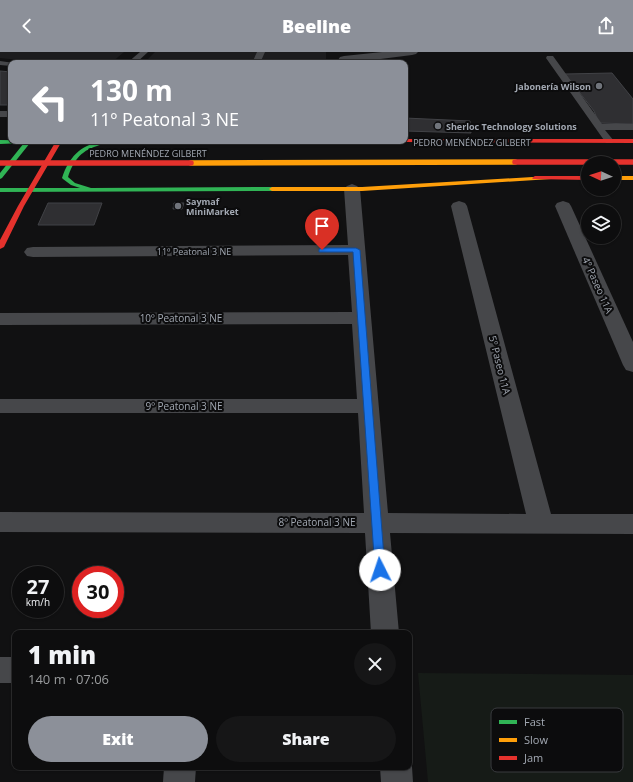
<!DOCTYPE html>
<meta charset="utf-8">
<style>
:root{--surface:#0d0d0e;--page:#161617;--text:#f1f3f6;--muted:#9a9c9e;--line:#2d2d2e;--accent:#8c9099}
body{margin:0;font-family:"Open Sans",sans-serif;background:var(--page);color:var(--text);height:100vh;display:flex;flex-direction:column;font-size:15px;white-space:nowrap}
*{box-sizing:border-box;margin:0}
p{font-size:13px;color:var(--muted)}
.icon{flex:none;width:22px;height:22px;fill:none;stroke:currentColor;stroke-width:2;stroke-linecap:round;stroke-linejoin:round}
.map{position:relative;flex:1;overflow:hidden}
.details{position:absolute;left:12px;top:578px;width:400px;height:140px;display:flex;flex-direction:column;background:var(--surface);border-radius:8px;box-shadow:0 1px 3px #0004,0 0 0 1px var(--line)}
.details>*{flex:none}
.guide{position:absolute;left:8px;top:8px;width:400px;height:84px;border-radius:8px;box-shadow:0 1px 3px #0004,0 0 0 1px var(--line);background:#8c9099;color:#fff;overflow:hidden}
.needle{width:26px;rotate:273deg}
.controls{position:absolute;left:581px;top:104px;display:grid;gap:8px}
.controls a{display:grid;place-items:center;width:40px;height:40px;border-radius:50%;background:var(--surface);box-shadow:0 1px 3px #0004,0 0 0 1px var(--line);font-size:20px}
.speed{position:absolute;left:12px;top:514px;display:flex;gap:8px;font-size:20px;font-weight:700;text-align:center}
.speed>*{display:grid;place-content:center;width:52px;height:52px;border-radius:50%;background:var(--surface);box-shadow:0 1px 3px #0004,0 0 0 1px var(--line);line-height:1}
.speed small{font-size:10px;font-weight:400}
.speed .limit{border:6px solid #d22;background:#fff;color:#111}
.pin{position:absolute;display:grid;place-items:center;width:34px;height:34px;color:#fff;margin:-41px -17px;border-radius:50% 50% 50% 0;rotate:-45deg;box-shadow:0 0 4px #0007}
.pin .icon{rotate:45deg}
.me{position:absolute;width:44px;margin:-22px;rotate:356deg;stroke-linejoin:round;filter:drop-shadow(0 0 3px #0008)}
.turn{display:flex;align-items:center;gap:14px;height:84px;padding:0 16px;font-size:18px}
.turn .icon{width:52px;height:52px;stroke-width:2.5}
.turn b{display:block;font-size:28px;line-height:34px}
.round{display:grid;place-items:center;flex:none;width:42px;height:42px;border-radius:21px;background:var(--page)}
.head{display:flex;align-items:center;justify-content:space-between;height:68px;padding:0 16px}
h1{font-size:24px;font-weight:800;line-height:30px}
.action{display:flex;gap:8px;margin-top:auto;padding:8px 16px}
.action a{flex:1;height:46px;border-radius:24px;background:var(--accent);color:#fff;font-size:16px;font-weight:800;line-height:46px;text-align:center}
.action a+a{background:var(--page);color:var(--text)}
header{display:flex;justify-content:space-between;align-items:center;height:52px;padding:0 16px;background:var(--accent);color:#fff;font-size:18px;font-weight:800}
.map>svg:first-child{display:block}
</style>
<header><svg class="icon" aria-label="back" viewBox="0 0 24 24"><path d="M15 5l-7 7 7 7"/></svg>Beeline<svg class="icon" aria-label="share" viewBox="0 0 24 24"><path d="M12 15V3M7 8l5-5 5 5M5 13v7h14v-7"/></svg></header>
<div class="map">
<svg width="633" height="730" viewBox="0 0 633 730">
<rect width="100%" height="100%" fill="#111112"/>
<g fill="#1c1c1e">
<polygon points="0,0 124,0 111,11 47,11 0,6"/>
<polygon points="155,0 326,0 326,11 144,11"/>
</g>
<polygon fill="#161b17" points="418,621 633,623 633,730 428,730"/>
<g fill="#2f2f32" stroke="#414246">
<polygon points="0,19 11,20 11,53 0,53"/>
<polygon points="612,21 633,47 633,72 599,71 594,59 565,22"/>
<polygon points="405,66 470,69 471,81 405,79"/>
<polygon points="48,151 102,151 94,173 38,173"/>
<polygon points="174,151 184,151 182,157 173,157"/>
</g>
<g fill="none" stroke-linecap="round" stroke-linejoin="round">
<g fill="#46474a" fill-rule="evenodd">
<polygon points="140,0 148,0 136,11 127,11"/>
<polygon points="257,0 265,0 260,11 252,11"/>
<polygon points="547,4 553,4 602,72 633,72 633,78 605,78 614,89 612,91 606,91 546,6"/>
<polygon points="0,9 14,11 11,11 11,14 0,13"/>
<rect x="0" y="59" width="11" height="6"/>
</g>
<g fill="#46474a" fill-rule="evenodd">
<polygon points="382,0 418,0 416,2 412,3 349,11 340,11 338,8 340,5 344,4"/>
<polygon points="352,132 357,134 360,137 388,461 526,462 451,154 453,151 459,149 465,151 467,154 551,462 633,462 633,482 390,481 399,581 371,581 365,481 0,480 0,460 364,461 358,361 0,361 0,347 357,347 352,272 0,273 0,261 352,260 348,203 33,205 27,204 24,200 27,196 33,195 348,193 344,137 347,134"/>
<polygon points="563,149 569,151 571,154 633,290 633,320 626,318 623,313 555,154 557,151"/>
<rect x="0" y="605" width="15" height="26"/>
<polygon points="409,708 412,715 413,730 381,730 380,715 409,715"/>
<polygon points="164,715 196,715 195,730 163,730"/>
</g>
<g fill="#30b455" fill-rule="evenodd">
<polygon points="0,88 59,89 56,91 30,91 2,126 0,127 0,121 24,91 0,92"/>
<path d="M101,89H112C108,92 102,92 97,94C80,99 73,110 68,125L75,131L91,136L272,135L275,137L272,139L0,140V136H80L71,133L63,127L62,126C69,105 80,94 101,89Z"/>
</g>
<g fill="#ff9f0a" fill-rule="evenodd">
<polygon points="549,124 552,126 551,127 362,139 272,139 269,137 272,135 362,135"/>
<rect x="614" y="124" width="19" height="4"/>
</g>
<g fill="#e5322d" fill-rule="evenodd">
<polygon points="405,87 633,87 633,91 403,90 402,89 405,89"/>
<polygon points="56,89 62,89 24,154 4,195 0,197 0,188 18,154"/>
<polygon points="535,124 588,124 588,128 533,127 532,126"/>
</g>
<polyline stroke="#ff9f0a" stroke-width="5.5" points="191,111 515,110"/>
<g stroke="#e5322d" stroke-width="5.5">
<polyline points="515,110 633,110"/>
<polyline points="0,111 191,111"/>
</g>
</g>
<polygon fill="#1a73e8" stroke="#114b97" points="322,196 356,196 360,198 385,518 384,521 380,522 376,521 375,518 353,200 319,200 319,197"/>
<g fill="#70747b" stroke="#0c0c0d" stroke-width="1.5">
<circle cx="599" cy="34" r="4"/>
<circle cx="438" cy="74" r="4"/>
<circle cx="178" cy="154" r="4"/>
</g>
<g text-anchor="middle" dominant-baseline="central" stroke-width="4" stroke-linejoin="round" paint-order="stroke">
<g font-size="9" font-weight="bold" fill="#a3a9b3" stroke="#0c0c0d" text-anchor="start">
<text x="591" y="34" text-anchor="end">Jabonería Wilson</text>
<text x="446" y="74">Sherloc Technology Solutions</text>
<text x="186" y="149">Saymaf<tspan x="186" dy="10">MiniMarket</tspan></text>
</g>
<g font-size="9" fill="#a3a9b3" stroke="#0c0c0d">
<text x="472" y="90">PEDRO MENÉNDEZ GILBERT</text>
<text x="148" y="101">PEDRO MENÉNDEZ GILBERT</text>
<text x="194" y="199">11º Peatonal 3 NE</text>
</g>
<g font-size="10" fill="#a3a9b3" stroke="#0c0c0d">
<text transform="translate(598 233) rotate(66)">4º Paseo 11A</text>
<text x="181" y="266">10º Peatonal 3 NE</text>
<text transform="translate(500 313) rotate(76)">5º Paseo 11A</text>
<text x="184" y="354">9º Peatonal 3 NE</text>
<text x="317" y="470">8º Peatonal 3 NE</text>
</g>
</g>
<rect x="491" y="656" width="132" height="64" rx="6" fill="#0c0c0d" stroke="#393b3f" stroke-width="1"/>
<rect x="499" y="668" width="18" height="4" fill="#30b455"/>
<rect x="499" y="686" width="18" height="4" fill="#ff9f0a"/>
<rect x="499" y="704" width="18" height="4" fill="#e5322d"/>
<g font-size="11" fill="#a3a9b3">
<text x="524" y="674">Fast</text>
<text x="524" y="692">Slow</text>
<text x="524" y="710">Jam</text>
</g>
</svg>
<div class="controls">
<a><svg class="needle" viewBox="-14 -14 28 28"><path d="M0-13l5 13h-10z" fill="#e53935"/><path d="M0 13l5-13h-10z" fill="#9a9c9e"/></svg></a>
<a><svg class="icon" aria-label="layers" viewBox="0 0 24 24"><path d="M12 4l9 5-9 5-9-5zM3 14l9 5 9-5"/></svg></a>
</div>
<div class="speed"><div>27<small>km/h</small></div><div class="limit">30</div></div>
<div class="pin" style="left:322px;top:198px;background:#d93025"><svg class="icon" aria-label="arrive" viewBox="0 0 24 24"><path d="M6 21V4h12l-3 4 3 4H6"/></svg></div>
<svg class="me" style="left:380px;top:518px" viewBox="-20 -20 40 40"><circle r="19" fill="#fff"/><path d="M0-13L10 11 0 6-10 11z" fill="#1a73e8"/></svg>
<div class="guide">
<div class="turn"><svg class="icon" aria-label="left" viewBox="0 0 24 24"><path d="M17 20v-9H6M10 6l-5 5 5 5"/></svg><div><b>130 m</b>11º Peatonal 3 NE</div></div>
</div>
<section class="details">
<div class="head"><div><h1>1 min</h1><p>140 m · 07:06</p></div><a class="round"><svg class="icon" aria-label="close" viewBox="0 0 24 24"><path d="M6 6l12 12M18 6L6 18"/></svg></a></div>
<div class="action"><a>Exit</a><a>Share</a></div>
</section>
</div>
